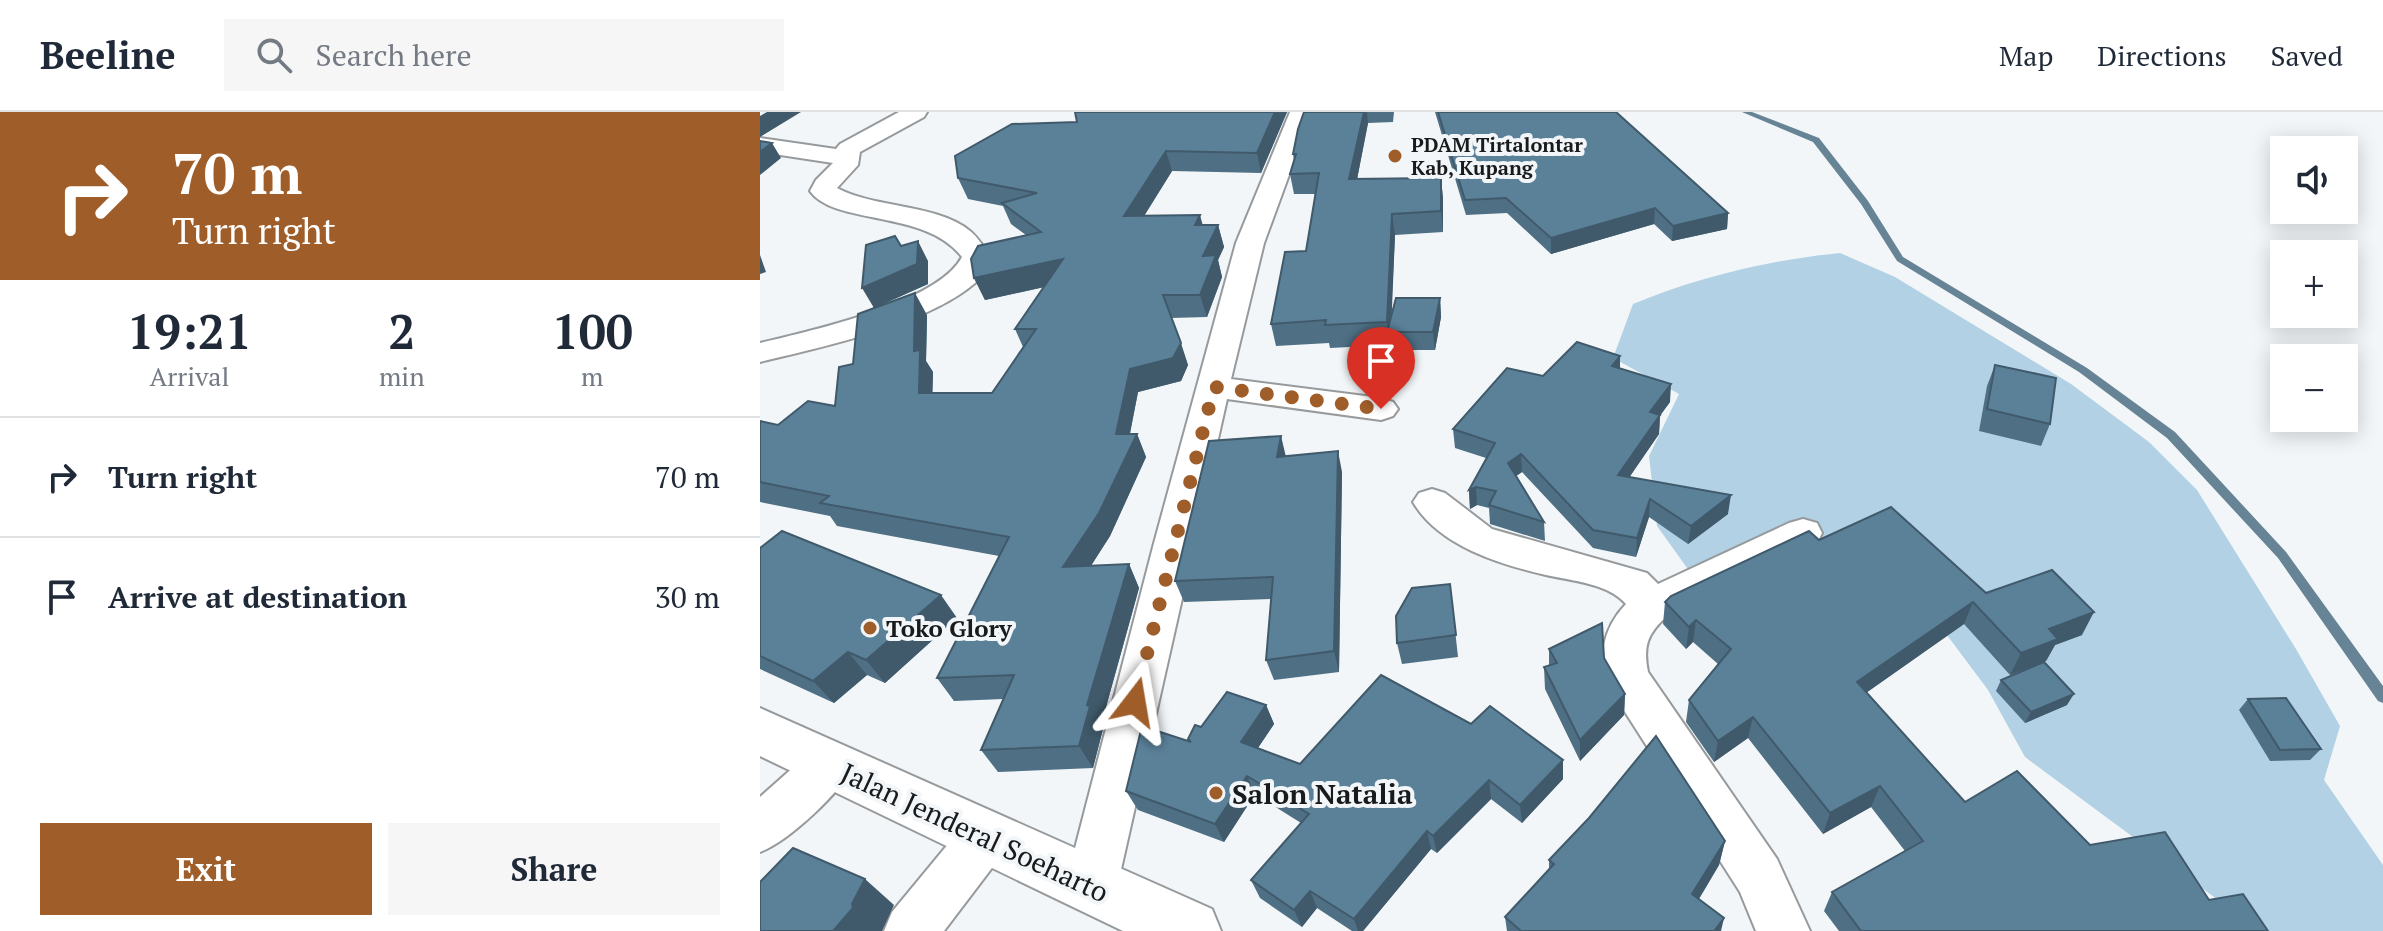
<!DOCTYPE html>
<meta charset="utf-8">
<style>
:root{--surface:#fff;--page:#f6f6f7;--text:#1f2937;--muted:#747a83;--line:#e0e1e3;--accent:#9e5d29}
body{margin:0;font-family:"PT Serif",serif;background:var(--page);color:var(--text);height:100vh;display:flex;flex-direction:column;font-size:30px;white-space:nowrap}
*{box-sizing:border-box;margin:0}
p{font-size:26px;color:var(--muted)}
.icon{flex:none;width:44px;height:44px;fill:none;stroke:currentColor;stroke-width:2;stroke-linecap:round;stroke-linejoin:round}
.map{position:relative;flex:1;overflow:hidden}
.side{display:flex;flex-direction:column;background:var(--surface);width:760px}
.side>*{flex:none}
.guide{background:#9e5d29;color:#fff;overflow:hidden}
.fabs{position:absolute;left:1510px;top:24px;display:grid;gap:16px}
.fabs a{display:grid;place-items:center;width:88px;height:88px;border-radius:0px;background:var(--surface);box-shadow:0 4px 20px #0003;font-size:40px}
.pin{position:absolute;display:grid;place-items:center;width:68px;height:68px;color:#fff;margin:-82px -34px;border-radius:50% 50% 50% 0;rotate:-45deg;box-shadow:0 0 8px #0007}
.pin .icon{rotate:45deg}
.me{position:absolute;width:88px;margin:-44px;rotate:14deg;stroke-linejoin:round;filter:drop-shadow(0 0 6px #0008)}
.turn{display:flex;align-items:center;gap:28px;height:168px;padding:0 40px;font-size:36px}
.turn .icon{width:104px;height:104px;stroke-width:2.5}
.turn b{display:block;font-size:56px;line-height:68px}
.eta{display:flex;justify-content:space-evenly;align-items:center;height:136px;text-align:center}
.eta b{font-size:48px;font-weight:600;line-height:56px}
.cta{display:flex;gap:16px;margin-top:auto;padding:16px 40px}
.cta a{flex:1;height:92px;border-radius:0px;background:var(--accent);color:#fff;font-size:32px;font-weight:600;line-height:92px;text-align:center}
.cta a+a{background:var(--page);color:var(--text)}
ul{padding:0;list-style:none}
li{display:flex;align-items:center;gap:24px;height:120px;padding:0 40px;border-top:2px solid var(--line)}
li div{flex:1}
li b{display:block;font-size:30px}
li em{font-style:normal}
header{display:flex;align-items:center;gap:48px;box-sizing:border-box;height:112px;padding:0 40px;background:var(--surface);border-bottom:2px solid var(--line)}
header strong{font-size:38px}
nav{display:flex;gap:44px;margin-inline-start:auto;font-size:28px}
.search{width:560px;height:72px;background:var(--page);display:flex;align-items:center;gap:20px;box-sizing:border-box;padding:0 28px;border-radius:0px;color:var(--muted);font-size:30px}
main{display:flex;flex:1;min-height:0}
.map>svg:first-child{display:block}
</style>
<header>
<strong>Beeline</strong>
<div class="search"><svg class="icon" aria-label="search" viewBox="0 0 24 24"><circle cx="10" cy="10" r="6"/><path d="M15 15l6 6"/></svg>Search here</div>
<nav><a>Map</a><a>Directions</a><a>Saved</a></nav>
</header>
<main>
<section class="side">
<div class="guide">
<div class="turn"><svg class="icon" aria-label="right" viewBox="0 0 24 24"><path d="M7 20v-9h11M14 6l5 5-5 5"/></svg><div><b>70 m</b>Turn right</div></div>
</div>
<div class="eta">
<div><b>19:21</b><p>Arrival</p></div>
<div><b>2</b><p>min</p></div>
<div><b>100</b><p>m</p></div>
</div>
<ul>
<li><svg class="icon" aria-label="right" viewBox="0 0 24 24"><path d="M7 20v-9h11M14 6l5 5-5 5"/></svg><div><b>Turn right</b></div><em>70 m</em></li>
<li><svg class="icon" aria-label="arrive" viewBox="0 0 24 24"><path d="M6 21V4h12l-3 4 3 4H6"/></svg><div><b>Arrive at destination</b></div><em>30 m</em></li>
</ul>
<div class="cta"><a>Exit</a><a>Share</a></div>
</section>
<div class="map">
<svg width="1623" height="819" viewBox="0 0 1623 819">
<rect width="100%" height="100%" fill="#f2f6f8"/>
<path fill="#b2d1e5" d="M1080,141L1135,165L1311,272L1389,330L1437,378L1536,537L1580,614L1564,668L1623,753V819H1492L1454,785L1265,645L1228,578L1184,519L935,467L897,414L889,344L919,282L853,246L873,192C939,165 1009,148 1080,141Z"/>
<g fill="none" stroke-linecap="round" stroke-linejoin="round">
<polygon fill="#678496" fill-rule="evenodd" points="982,0 992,0 1059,26 1108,89 1143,145 1327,256 1415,320 1526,440 1623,574 1623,591 1618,589 1518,446 1407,326 1319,260 1137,149 1101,92 1053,30"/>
<defs>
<g id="street">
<path d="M139,0H167L164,5L100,40L98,53L77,76C113,96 178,92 210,119C218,125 224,136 230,144C226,153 222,165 215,171C166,213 62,235 0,250V231C50,219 178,191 202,145C166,97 75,114 50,79L56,68L73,51L0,40V26L76,37L80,32Z"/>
<polygon points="530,0 552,0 504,131 471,267 621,286 633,290 638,297 633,304 621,308 467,287 357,775 349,793 331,800 313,793 305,775 393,435 476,131"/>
<path d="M672,377L685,381L732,417L887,461L898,472L1029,411L1043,407L1057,411L1062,421L1057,431L907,504C887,522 883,534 888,560L1017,747L1050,819H996L980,780L851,578C836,547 843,516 866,492C848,471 812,469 786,463C739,452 679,434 653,390L659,381Z"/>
<path d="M71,631L88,637L95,652C81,680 29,729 0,740V685L54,637Z"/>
<polygon points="226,701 244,708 251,724 244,740 184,819 124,819 132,800 208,708"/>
</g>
<polygon id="primary" points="0,596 452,797 461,819 363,819 0,644"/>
</defs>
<use href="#street" stroke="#979a9c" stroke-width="4"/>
<use href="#primary" stroke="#979a9c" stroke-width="4"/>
<use href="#street" fill="#fff" fill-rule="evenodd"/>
<use href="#primary" fill="#fff" fill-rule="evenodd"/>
</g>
<g fill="#4e6f84">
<polygon points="315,0 527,0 501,61 412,59 384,104 443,113 458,113 464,135 458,148 462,165 447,205 411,206 428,253 421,269 378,280 370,322 377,322 386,345 350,424 331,454 369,452 379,476 341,613 343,617 333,656 238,660 221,638 243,587 194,589 177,566 239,444 77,414 70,404 0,390 0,309 18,313 75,294 93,252 113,196 141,134 168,149 168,172 119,194 167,203 166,249 173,260 172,281 232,281 263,235 255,217 284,175 225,188 214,166 266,123 251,112 243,94 208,87 198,66 317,10"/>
<polygon points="544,0 634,0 633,10 608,11 597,67 681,66 683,87 683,120 635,123 631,204 680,186 681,205 675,238 630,238 629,233 570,236 569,231 516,234 511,212 546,139 555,82 534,82 530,62 534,49 533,42"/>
<polygon points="675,0 856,0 968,101 967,117 912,129 894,112 791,142 747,101 706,103"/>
<polygon points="860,244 860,256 910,290 900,303 899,322 869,365 968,402 928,432 889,405 876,445 833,436 762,360 756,364 784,410 785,429 730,412 729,396 717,393 710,397 709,378 726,346 695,336 693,317 783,264"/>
<polygon points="1235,253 1290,312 1281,334 1219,319 1227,274"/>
<polygon points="526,344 582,360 579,560 514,568 506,548 511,487 424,490 415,469"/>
<polygon points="1059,428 1226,481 1322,523 1295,533 1286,549 1250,563 1204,512 1106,581 1205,690 1330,733 1449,788 1508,819 1079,819 1064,799 1072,780 1145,739 1111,695 1063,722 988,626 954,650 926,610 929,588 958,552 933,530 926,537 903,512 905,490"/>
<polygon points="0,436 197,506 125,571 107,563 74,591 0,557"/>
<polygon points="690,472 698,545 642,552 637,531"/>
<polygon points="789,537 844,546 865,582 864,603 820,649 785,577 784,555 789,554"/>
<polygon points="1241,568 1307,593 1265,611 1236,579"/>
<polygon points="1488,587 1561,637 1550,648 1510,649 1479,598"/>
<polygon points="506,593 514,612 498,636 540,652 711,612 803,648 803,667 762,711 731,687 677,741 671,737 603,819 592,819 557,796 542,815 500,786 491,768 541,711 495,682 464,730 378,698 366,679 429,630 441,615"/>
<polygon points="965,729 959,753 939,787 961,819 747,819 745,805 789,757 789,748"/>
</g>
<g fill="#405a6b">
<polygon points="7,0 41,0 0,25 0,4"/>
<polygon points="515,0 527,0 501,61 497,41"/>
<polygon points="604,0 607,0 608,11 593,88 589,67"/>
<polygon points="12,31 21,46 0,63 0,40"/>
<polygon points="406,39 412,59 371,125 364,104"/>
<polygon points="681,66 683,87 683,120 681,99"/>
<polygon points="895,96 894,112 791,142 791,126"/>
<polygon points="968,101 967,117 912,129 913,114"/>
<polygon points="632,102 635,123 631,220 628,220 627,210"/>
<polygon points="440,103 446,125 435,113"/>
<polygon points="458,113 464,135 458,148 462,165 447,205 440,183 443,144"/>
<polygon points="158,129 168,149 168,172 114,196 102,176"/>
<polygon points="0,143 6,160 0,162"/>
<polygon points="303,147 312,169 225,188 214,166"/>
<polygon points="155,181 167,203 166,249 173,260 172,304 159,281 154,239"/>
<polygon points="680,186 681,205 675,238 673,220"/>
<polygon points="421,231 428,253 421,269 378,280 365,345 356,322 370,257"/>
<polygon points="860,244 860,263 852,254"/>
<polygon points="911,272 910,290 889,319 890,300"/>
<polygon points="900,303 899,322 858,382 858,363"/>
<polygon points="377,322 386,345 350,424 315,478 303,455"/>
<polygon points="521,324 526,345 517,345"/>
<polygon points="578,339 582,360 579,560 574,539"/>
<polygon points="761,342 762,360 749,369 748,351"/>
<polygon points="716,375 717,393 710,397 709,378"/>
<polygon points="971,383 968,402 928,432 931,414"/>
<polygon points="890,387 889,405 876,445 877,426"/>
<polygon points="369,452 379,476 341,613 343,617 333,656 319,634 327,593"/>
<polygon points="181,483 197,506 125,571 106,548"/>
<polygon points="1213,490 1204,512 1090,592 1097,570"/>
<polygon points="1334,500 1322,523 1295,533 1286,549 1250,563 1261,541 1289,517"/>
<polygon points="936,508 933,530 926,537 929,515"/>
<polygon points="88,540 107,563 74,591 53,569"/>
<polygon points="865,582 864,603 820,649 820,628"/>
<polygon points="1314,582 1307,593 1265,611 1271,600"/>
<polygon points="506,593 514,612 489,649 481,630"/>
<polygon points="993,605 988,626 954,650 958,629"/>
<polygon points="803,648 803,667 762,711 760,693"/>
<polygon points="487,664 495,682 464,730 455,712"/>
<polygon points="729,668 731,687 677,741 673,724"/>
<polygon points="1120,674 1111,695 1063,722 1070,701"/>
<polygon points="667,719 671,737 603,819 598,819 594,807"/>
<polygon points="965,729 959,753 928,805 932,782"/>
<polygon points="105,767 134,793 122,819 73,819 92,792"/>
<polygon points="550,779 557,796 542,815 534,798"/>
<polygon points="964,806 961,819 954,819"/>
</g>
<g fill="#5b8199" stroke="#405a6b" stroke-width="2">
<polygon points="315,0 515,0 497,41 406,39 364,104 440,103 435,113 458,113 443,144 456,143 440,183 403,183 421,231 413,246 370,257 356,322 377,322 339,401 303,455 369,452 327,593 330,594 319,634 221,638 254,563 177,566 249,425 60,391 69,384 0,370 0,309 18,313 48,289 75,294 79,255 93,252 98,202 155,181 154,239 160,238 159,281 232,281 276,217 255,217 303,147 214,166 211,147 218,134 281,120 242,91 277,81 198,66 195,44 252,12 317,10"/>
<polygon points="544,0 604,0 589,67 681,66 681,99 632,102 627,210 565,213 566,208 511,212 525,140 546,139 559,61 530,62 536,42 533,42 538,17"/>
<polygon points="678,0 856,0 968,101 913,114 895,96 791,126 746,86 705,88"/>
<polygon points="0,29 12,31 0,40"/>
<polygon points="135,124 141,134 158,129 157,152 102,176 106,133"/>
<polygon points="636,186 680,186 673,220 627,220"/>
<polygon points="817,230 860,244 852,254 911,272 890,300 900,303 858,363 971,383 931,414 890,387 877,426 833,418 761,342 748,351 784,410 729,393 736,379 716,375 709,378 735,331 693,317 747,256 783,264"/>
<polygon points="1235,253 1296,266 1290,312 1227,297"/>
<polygon points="521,324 517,345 578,339 574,539 506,548 513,465 415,469 449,329"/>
<polygon points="1131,395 1226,481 1292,458 1334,500 1289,517 1298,527 1261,541 1213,490 1097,570 1205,690 1257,659 1330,733 1405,720 1449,788 1483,782 1508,819 1101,819 1072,780 1163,729 1120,674 1070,701 993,605 958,629 929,588 971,537 936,508 929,515 905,490 911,484 1049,419 1059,428"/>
<polygon points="22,419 181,483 106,548 88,540 53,569 0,544 0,436"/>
<polygon points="690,472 696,523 637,531 636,504 652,476"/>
<polygon points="842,511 844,546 865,582 820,628 784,555 797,551 789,537"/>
<polygon points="1284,550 1314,582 1271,600 1241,568"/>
<polygon points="621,563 711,612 730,594 803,648 760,693 729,668 673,724 667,719 594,807 550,779 534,798 491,768 549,702 487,664 455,712 366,679 382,614 431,630 428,627 435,613 441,615 467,580 506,593 481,630 540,652"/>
<polygon points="1526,586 1561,637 1520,638 1488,587"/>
<polygon points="896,624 965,729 932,782 964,806 954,819 761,819 745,805 794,752 789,748 829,706"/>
<polygon points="33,736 105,767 92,792 93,796 73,819 0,819 0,770"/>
</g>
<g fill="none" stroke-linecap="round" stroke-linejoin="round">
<polyline stroke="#9e5d29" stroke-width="14" stroke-dasharray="0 25.2" points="375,590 454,275 621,297"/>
</g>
<g fill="#9e5d29" stroke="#f2f6f8" stroke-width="3">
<circle cx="635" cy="44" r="8"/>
<circle cx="110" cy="516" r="8"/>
<circle cx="456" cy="681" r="8"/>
</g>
<g text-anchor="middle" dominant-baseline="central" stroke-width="8" stroke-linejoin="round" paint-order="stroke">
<g font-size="20" font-weight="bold" fill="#191a1b" stroke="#f2f6f8" text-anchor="start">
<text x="651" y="32">PDAM Tirtalontar<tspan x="651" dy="23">Kab, Kupang</tspan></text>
</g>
<g font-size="24" font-weight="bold" fill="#191a1b" stroke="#f2f6f8" text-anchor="start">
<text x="126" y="516">Toko Glory</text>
</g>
<g font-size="28" font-weight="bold" fill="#191a1b" stroke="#f2f6f8" text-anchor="start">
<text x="472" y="681">Salon Natalia</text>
</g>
<g font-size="28" fill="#191a1b" stroke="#f2f6f8">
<text transform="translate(215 720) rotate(25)">Jalan Jenderal Soeharto</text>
</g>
</g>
</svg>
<div class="fabs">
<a><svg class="icon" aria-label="sound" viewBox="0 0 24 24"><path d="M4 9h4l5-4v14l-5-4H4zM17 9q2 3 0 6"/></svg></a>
<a>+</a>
<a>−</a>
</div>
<div class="pin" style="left:621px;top:297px;background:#d93025"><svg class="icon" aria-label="arrive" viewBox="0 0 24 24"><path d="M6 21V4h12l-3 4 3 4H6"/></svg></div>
<svg class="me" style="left:375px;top:590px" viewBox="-20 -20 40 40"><path d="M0-17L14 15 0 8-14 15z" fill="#9e5d29" stroke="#fff" stroke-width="4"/></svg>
</div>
</main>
